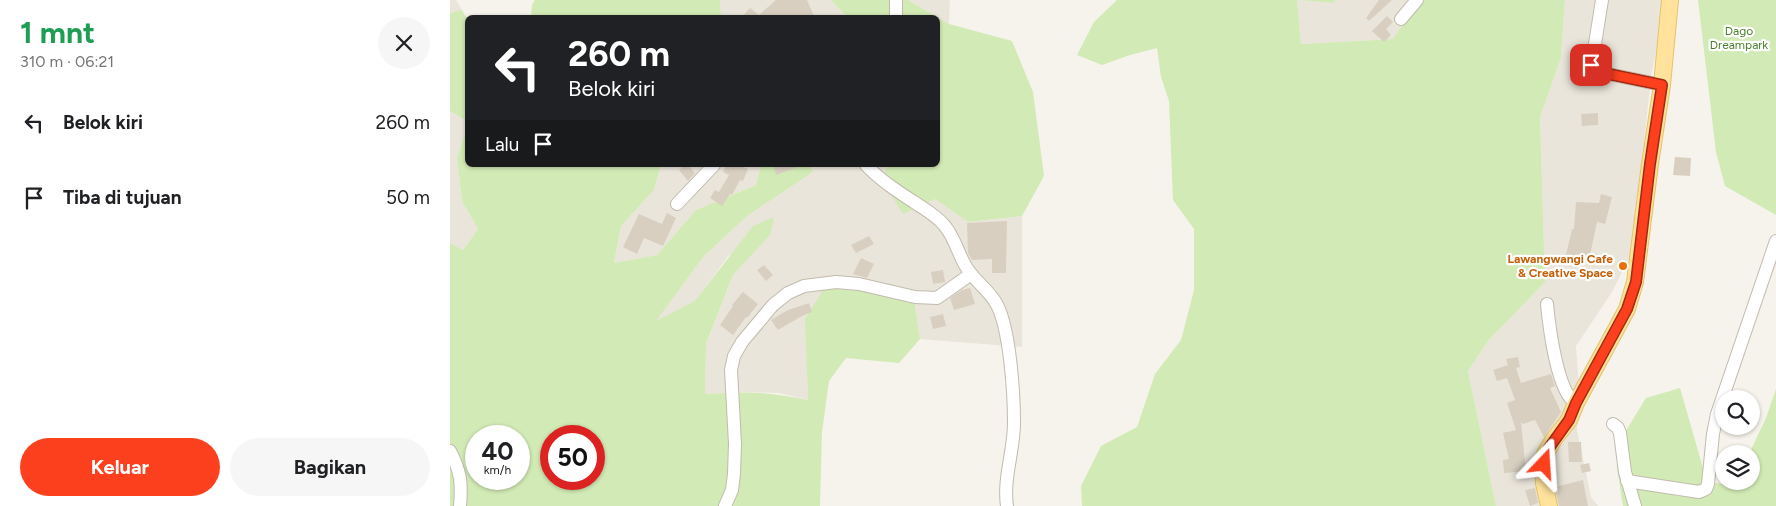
<!DOCTYPE html>
<html lang="id">
<meta charset="utf-8">
<style>
:root{--surface:#fff;--page:#f6f6f6;--text:#202124;--muted:#757577;--accent:#fc3f1d}
body{margin:0;font-family:Figtree,sans-serif;background:var(--page);color:var(--text);height:100vh;display:flex;flex-direction:column;font-size:19px;white-space:nowrap}
*{box-sizing:border-box;margin:0}
p{font-size:16px;color:var(--muted)}
.icon{flex:none;width:28px;height:28px;fill:none;stroke:currentColor;stroke-width:2;stroke-linecap:round;stroke-linejoin:round}
.map{position:relative;flex:1;overflow:hidden}
.drawer{display:flex;flex-direction:column;background:var(--surface);width:450px}
.drawer>*{flex:none}
.hud{position:absolute;left:15px;top:15px;width:475px;height:152px;border-radius:8px;box-shadow:0 1px 4px #0004;background:#202124;color:#fff;overflow:hidden}
.buttons{position:absolute;left:1265px;top:390px;display:grid;gap:10px}
.buttons a{display:grid;place-items:center;width:45px;height:45px;border-radius:50%;background:var(--surface);box-shadow:0 1px 4px #0004;font-size:25px}
.speed{position:absolute;left:15px;top:425px;display:flex;gap:10px;font-size:25px;font-weight:700;text-align:center}
.speed>*{display:grid;place-content:center;width:65px;height:65px;border-radius:50%;background:var(--surface);box-shadow:0 1px 4px #0004;line-height:1}
.speed small{font-size:12px;font-weight:400}
.speed .limit{border:8px solid #d22;background:#fff;color:#111}
.pin{position:absolute;display:grid;place-items:center;width:42px;height:42px;color:#fff;margin:-21px;border-radius:10px;box-shadow:0 2px 8px #0006}
.me{position:absolute;width:55px;margin:-28px;rotate:20deg;stroke-linejoin:round;filter:drop-shadow(0 0 4px #0008)}
.turn{display:flex;align-items:center;gap:18px;height:105px;padding:0 20px;font-size:22px}
.turn .icon{width:65px;height:65px;stroke-width:2.5}
.turn b{display:block;font-size:35px;line-height:42px}
.then{display:flex;align-items:center;height:48px;padding:0 20px;background:#0003;gap:10px;font-size:19px}
.round{display:grid;place-items:center;flex:none;width:52px;height:52px;border-radius:26px;background:var(--page)}
.head{display:flex;align-items:center;justify-content:space-between;height:85px;padding:0 20px}
h1{font-size:30px;font-weight:700;line-height:38px;color:#1e9e55}
.cta{display:flex;gap:10px;margin-top:auto;padding:10px 20px}
.cta a{flex:1;height:58px;border-radius:30px;background:var(--accent);color:#fff;font-size:20px;font-weight:700;line-height:58px;text-align:center}
.cta a+a{background:var(--page);color:var(--text)}
ul{padding:0;list-style:none}
li{display:flex;align-items:center;gap:15px;height:75px;padding:0 20px}
li div{flex:1}
li b{display:block;font-size:19px}
li em{font-style:normal}
main{display:flex;flex:1;min-height:0}
.map>svg:first-child{display:block}
</style>
<main>
<section class="drawer">
<div class="head"><div><h1>1 mnt</h1><p>310 m · 06:21</p></div><a class="round"><svg class="icon" aria-label="close" viewBox="0 0 24 24"><path d="M6 6l12 12M18 6L6 18"/></svg></a></div>
<ul>
<li><svg class="icon" aria-label="left" viewBox="0 0 24 24"><path d="M17 20v-9H6M10 6l-5 5 5 5"/></svg><div><b>Belok kiri</b></div><em>260 m</em></li>
<li><svg class="icon" aria-label="arrive" viewBox="0 0 24 24"><path d="M6 21V4h12l-3 4 3 4H6"/></svg><div><b>Tiba di tujuan</b></div><em>50 m</em></li>
</ul>
<div class="cta"><a>Keluar</a><a>Bagikan</a></div>
</section>
<div class="map">
<svg width="1326" height="506" viewBox="0 0 1326 506">
<rect width="100%" height="100%" fill="#f6f3ec"/>
<g fill="#eae5da">
<polygon points="0,0 6,0 12,10 0,13"/>
<polygon points="270,0 381,0 397,17 271,17"/>
<polygon points="458,0 500,0 499,24"/>
<polygon points="847,0 883,3 885,0 969,0 943,39 851,44"/>
<polygon points="1115,0 1217,0 1201,76 1190,182 1190,237 1162,292 1126,346 1129,387 1127,430 1141,497 1148,506 1046,506 1018,371 1038,341 1095,282 1090,117 1111,58"/>
<polygon points="0,111 17,121 17,127 7,158 12,201 28,229 13,250 0,243"/>
<polygon points="211,165 311,165 306,185 246,210 207,255 164,263 171,226 204,190"/>
<polygon points="360,165 438,165 431,178 485,199 518,222 572,216 572,347 470,339 464,299 434,289 402,291 380,281 357,363 358,400 329,393 287,392 255,394 256,345 283,275 319,235 278,256 245,302 205,322 254,256 297,216 363,172"/>
</g>
<g fill="#d2eab5" fill-rule="evenodd">
<polygon points="85,0 270,0 271,17 81,17 82,5"/>
<polygon points="381,0 458,0 499,24 562,41 583,92 594,176 572,216 518,222 485,199 453,214 431,178 438,165 488,165 488,18 397,17"/>
<polygon points="667,0 885,0 884,3 847,0 851,44 943,39 969,0 1115,0 1111,58 1090,117 1095,282 1038,341 1018,371 1046,506 632,506 631,486 651,446 687,427 705,374 731,340 744,290 744,229 723,200 719,101 711,77 707,48 680,55 652,65 627,55 644,22"/>
<polygon points="1248,0 1326,0 1326,215 1275,186 1266,152"/>
<polygon points="12,10 17,19 17,121 0,111 0,13"/>
<path d="M17,127L18,165H211L204,190L171,226L164,263L207,255L246,210L306,185L311,165H360L363,172L297,216L254,256L206,321L245,301L303,226L324,217L320,235L283,275L256,344L255,394C293,391 321,392 358,400L355,319L379,281L402,291L434,289L464,299L470,339L449,363L396,358L379,381L372,432L370,506H0V243L13,250L28,229L12,201L7,158ZM26,436H69V479H26ZM101,436H144V479H101Z"/>
<polygon points="1230,388 1257,482 1283,485 1286,481 1301,481 1301,454 1299,454 1316,418 1326,389 1326,506 1173,506 1167,468 1174,434 1196,398"/>
</g>
<g fill="#d8cfc1">
<polygon points="326,0 357,0 365,18 291,18 300,8 309,15"/>
<polygon points="929,0 942,0 919,21 916,18"/>
<polygon points="937,16 943,22 936,29 941,35 934,42 922,31"/>
<polygon points="1148,113 1148,125 1132,126 1131,114"/>
<polygon points="1225,157 1241,158 1240,176 1223,175"/>
<polygon points="234,165 238,165 245,173 238,181 229,170"/>
<polygon points="276,165 289,165 298,169 293,181 290,180 282,195 280,194 272,206 260,198 265,190 269,192 279,175 273,172"/>
<polygon points="323,165 350,165 350,166 326,175"/>
<polygon points="1151,194 1162,197 1155,224 1147,222 1139,260 1116,255 1122,229 1124,229 1126,202 1149,203"/>
<polygon points="217,213 226,218 213,246 194,238 187,254 173,247 189,214 212,224"/>
<polygon points="557,221 556,273 542,273 542,259 522,260 520,257 518,253 517,223"/>
<polygon points="419,236 424,244 406,253 401,245"/>
<polygon points="411,258 424,264 417,278 403,274"/>
<polygon points="314,265 323,275 316,281 307,270"/>
<polygon points="493,270 495,282 483,284 481,272"/>
<polygon points="520,288 525,304 504,310 500,298 512,290"/>
<polygon points="293,292 308,304 297,318 296,317 283,335 270,325 283,306 282,305"/>
<polygon points="359,303 362,312 352,316 328,330 321,320 338,310"/>
<polygon points="493,314 496,326 483,329 480,317"/>
<polygon points="1068,357 1070,367 1066,368 1071,383 1101,374 1105,386 1100,388 1111,412 1094,437 1085,420 1073,424 1071,422 1076,471 1054,473 1053,460 1059,459 1053,433 1066,430 1057,403 1065,400 1057,378 1047,381 1043,370 1058,365 1056,359"/>
<polygon points="1118,442 1131,442 1132,462 1119,462"/>
<polygon points="1139,463 1141,471 1132,473 1130,465"/>
<polygon points="1133,480 1138,506 1109,506 1105,487"/>
<polygon points="1085,488 1088,503 1080,506 1075,490"/>
</g>
<g fill="none" stroke-linecap="round" stroke-linejoin="round">
<defs>
<g id="minor">
<polyline points="1152,0 1141,69 1144,71 1212,85"/>
<polyline points="446,18 446,0"/>
<polyline points="951,19 967,0"/>
<path d="M416,165C430,180 447,191 464,202C474,209 486,215 494,225C504,236 508,253 515,265C523,280 538,289 546,303C560,327 564,394 564,423C564,451 553,478 557,506"/>
<polyline points="227,204 264,165"/>
<path d="M1097,304C1099,325 1107,393 1126,403"/>
<polyline points="1163,424 1168,428 1170,433 1175,472 1185,506"/>
<path d="M0,451C11,472 12,483 10,506"/>
<polyline points="1177,481 1249,492 1256,489 1258,484 1263,434 1267,414 1326,241"/>
<polyline points="275,506 282,490 284,474 285,444 281,370 284,356 292,342 323,305 338,293 354,286 386,282 409,284 465,297 487,298 521,274"/>
</g>
<polyline id="major" points="1099,506 1094,483 1095,454 1104,439 1119,420 1126,403 1177,309 1185,282 1200,164 1212,85 1220,0"/>
</defs>
<use href="#minor" stroke="#c2bbae" stroke-width="14"/>
<use href="#major" stroke="#e6c16a" stroke-width="18"/>
<use href="#minor" stroke="#fff" stroke-width="12"/>
<use href="#major" stroke="#ffe39c" stroke-width="16"/>
</g>
<g fill="none" stroke-linecap="round" stroke-linejoin="round">
<defs>
<polyline id="route" points="1094,464 1096,454 1099,448 1119,420 1126,403 1177,309 1186,282 1200,164 1212,85 1144,71 1141,65"/>
</defs>
<use href="#route" stroke="#a42913" stroke-width="12"/>
<use href="#route" stroke="#fc3f1d" stroke-width="9"/>
</g>
<circle fill="#e8710a" stroke="#fff" stroke-width="2" cx="1173" cy="266" r="5"/>
<g text-anchor="middle" dominant-baseline="central" stroke-width="4.5" stroke-linejoin="round" paint-order="stroke">
<g font-size="12" fill="#4a7f2a" stroke="#fff">
<text x="1289" y="31">Dago<tspan x="1289" dy="14">Dreampark</tspan></text>
</g>
<g font-size="12" font-weight="bold" fill="#c56008" stroke="#fff" text-anchor="end">
<text x="1163" y="259">Lawangwangi Cafe<tspan x="1163" dy="14">&amp; Creative Space</tspan></text>
</g>
</g>
</svg>
<div class="buttons">
<a><svg class="icon" aria-label="search" viewBox="0 0 24 24"><circle cx="10" cy="10" r="6"/><path d="M15 15l6 6"/></svg></a>
<a><svg class="icon" aria-label="layers" viewBox="0 0 24 24"><path d="M12 4l9 5-9 5-9-5zM3 14l9 5 9-5"/></svg></a>
</div>
<div class="speed"><div>40<small>km/h</small></div><div class="limit">50</div></div>
<div class="pin" style="left:1141px;top:65px;background:#d93025"><svg class="icon" aria-label="arrive" viewBox="0 0 24 24"><path d="M6 21V4h12l-3 4 3 4H6"/></svg></div>
<svg class="me" style="left:1094px;top:464px" viewBox="-20 -20 40 40"><path d="M0-17L14 15 0 8-14 15z" fill="#fc3f1d" stroke="#fff" stroke-width="4"/></svg>
<div class="hud">
<div class="turn"><svg class="icon" aria-label="left" viewBox="0 0 24 24"><path d="M17 20v-9H6M10 6l-5 5 5 5"/></svg><div><b>260 m</b>Belok kiri</div></div>
<div class="then">Lalu<svg class="icon" aria-label="arrive" viewBox="0 0 24 24"><path d="M6 21V4h12l-3 4 3 4H6"/></svg></div>
</div>
</div>
</main>
